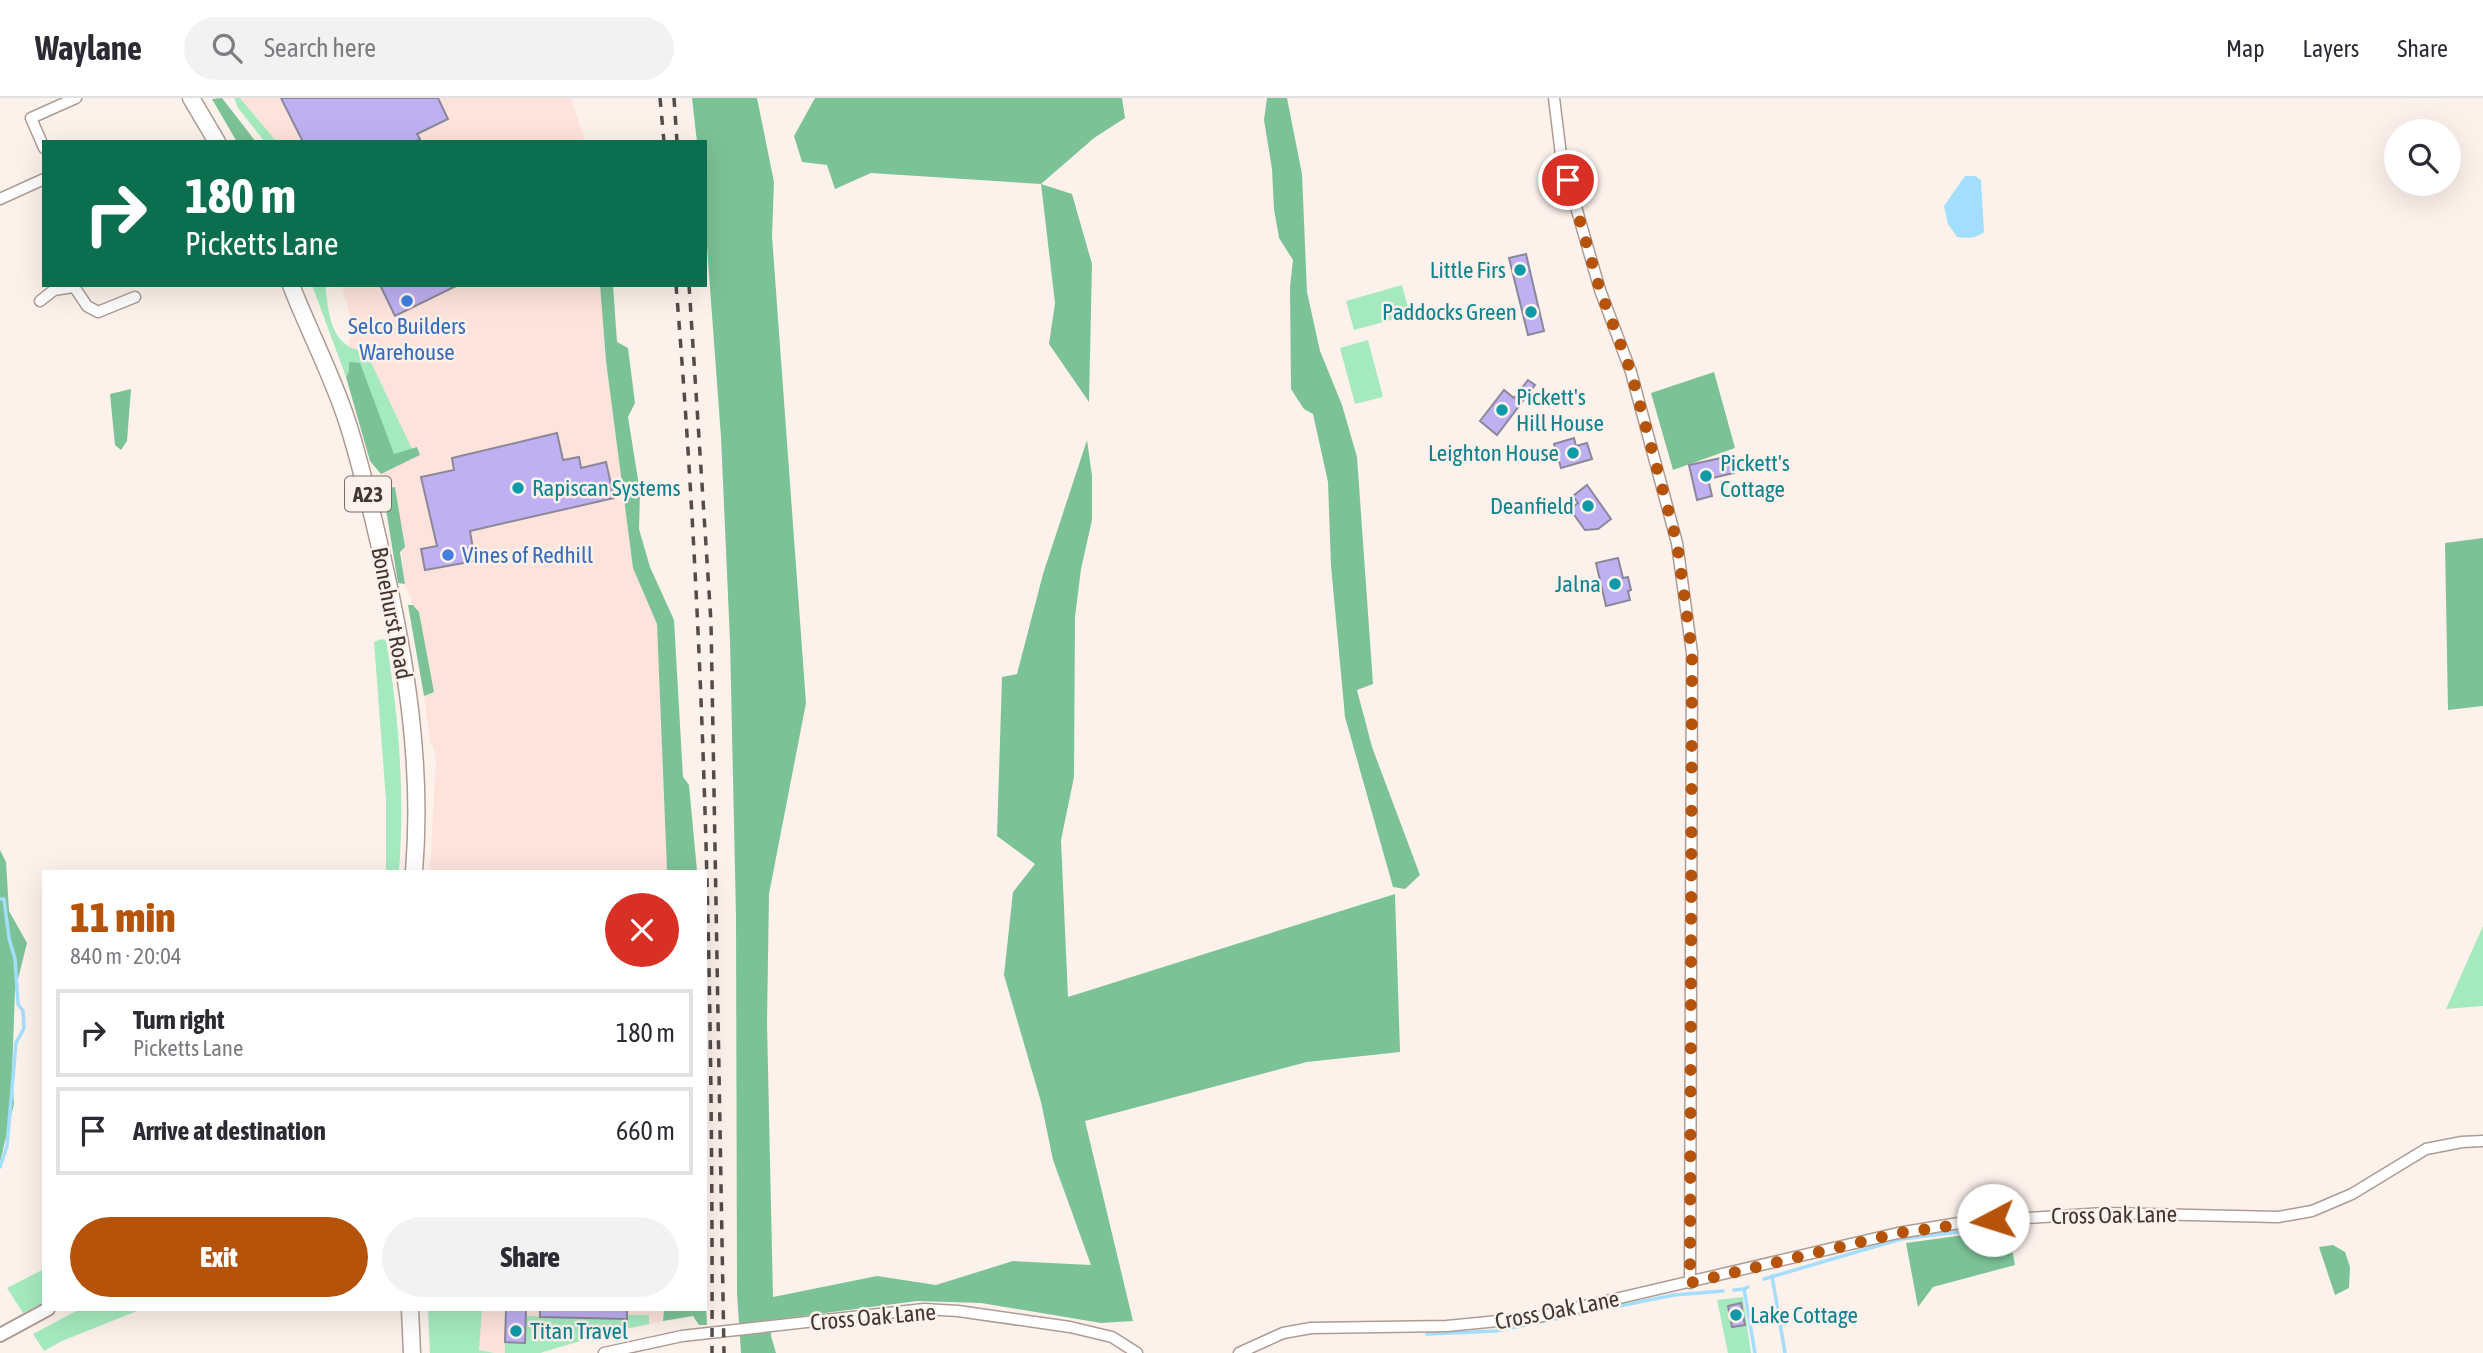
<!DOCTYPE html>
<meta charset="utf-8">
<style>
:root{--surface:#fff;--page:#f2f2f3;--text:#2b2b33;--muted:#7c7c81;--line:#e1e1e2;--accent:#b45309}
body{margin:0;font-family:"Asap Condensed",sans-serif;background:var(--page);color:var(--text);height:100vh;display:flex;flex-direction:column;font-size:26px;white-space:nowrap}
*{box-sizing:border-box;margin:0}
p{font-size:23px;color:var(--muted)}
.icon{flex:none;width:38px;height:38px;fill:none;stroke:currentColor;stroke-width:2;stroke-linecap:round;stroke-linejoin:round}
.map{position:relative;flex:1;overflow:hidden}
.sheet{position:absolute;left:42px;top:772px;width:665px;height:441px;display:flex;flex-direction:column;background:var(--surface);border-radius:0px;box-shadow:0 7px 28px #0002}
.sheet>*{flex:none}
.banner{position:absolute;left:42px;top:42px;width:665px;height:147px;border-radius:0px;box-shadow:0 7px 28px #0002;background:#0b6e4f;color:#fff;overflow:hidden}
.fabs{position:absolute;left:2384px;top:21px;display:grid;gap:14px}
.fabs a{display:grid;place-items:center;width:77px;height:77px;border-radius:50%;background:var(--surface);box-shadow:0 7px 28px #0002;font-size:35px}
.pin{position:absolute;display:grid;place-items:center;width:60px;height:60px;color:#fff;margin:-30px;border:4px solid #fff;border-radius:50%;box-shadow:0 2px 7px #0007}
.me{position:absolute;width:77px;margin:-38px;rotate:265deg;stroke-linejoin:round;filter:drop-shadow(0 0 5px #0008)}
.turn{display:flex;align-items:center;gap:24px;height:147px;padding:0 28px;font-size:32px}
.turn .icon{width:91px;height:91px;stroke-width:2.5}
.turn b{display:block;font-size:49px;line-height:60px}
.round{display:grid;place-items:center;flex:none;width:74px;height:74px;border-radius:37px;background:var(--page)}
.overview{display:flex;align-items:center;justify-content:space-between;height:119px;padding:0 28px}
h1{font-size:42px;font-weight:800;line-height:52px;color:var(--accent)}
.primary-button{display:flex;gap:14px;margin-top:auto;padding:14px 28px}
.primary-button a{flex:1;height:80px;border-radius:42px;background:var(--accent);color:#fff;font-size:28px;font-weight:800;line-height:80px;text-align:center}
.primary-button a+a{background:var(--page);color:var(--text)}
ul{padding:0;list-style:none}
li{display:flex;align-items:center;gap:21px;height:88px;margin:0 14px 10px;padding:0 14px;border:4px solid var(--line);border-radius:0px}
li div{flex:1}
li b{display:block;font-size:26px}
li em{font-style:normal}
header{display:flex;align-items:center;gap:42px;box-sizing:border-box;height:98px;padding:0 35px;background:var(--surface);border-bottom:2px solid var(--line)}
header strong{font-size:33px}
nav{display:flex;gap:38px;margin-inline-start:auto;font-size:24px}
.search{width:490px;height:63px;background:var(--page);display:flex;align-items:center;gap:18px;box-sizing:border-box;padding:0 24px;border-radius:38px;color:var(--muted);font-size:26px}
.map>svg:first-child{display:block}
</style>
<header>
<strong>Waylane</strong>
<div class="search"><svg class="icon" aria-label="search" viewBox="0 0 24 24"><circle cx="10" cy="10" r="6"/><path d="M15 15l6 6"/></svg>Search here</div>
<nav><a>Map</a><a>Layers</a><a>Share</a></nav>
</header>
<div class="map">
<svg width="2483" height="1255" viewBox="0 0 2483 1255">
<rect width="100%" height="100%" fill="#fdf1eb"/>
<g fill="#fde3dc">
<polygon points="240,0 571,0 585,44 277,44"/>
<polygon points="342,187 600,187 606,263 633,470 657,526 667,773 430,773 436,662 433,648 430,644 424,598 434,593 419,514 413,507 405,486 395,389 387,390 381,376 420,357 417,349 412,351 371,266 347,257 352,226"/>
<polygon points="428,1211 664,1211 663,1223 607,1235 540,1255 430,1255"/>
</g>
<g fill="#a5eabf">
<polygon points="234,0 240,0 277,44 265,44 238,10"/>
<path d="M312,187H325C328,208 329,236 348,248C356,254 367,251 374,257L369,260L412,351L394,357L367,286L349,273L346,279Z"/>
<polygon points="1402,187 1410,217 1354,232 1346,203"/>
<polygon points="1368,242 1383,299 1355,306 1340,250"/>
<path d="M381,541L386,542C399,618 405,696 399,773H386V702L374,544Z"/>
<polygon points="2483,828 2483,908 2446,911"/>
<polygon points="44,1171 44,1205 23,1215 7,1190"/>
<polygon points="1743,1199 1751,1255 1728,1255 1717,1202"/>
<polygon points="80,1211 142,1211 62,1243 44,1253 33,1236"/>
<polygon points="428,1211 482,1211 479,1252 494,1255 430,1255"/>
<polygon points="627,1217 649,1217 649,1226 607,1235 540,1255 505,1255 505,1244 525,1245 526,1218 626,1221"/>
</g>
<g fill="#7cc297">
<polygon points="222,0 256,44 237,44 212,1"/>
<polygon points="692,0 757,0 774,84 772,138 806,605 769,796 767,925 773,1199 877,1178 936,1187 1013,1163 1091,1167 1053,1062 1041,1004 1004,877 1013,794 1035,766 997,738 1002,579 1017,576 1043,476 1087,342 1092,378 1092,422 1081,471 1075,519 1074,679 1061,742 1068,899 1395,796 1400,954 1307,964 1085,1023 1133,1223 1101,1225 981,1205 917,1203 772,1222 771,1238 776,1255 741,1255 737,1196 736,819 730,543 721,339 705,122 705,44 697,44"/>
<polygon points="815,0 1122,0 1125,20 1094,40 1041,86 1072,96 1092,166 1089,304 1049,246 1055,205 1041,86 871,75 835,91 827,67 802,64 794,38"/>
<polygon points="1267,0 1287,0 1302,76 1307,194 1320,253 1342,307 1357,359 1373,586 1357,592 1372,649 1420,777 1405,791 1393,789 1345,619 1331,468 1328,384 1313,316 1304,311 1291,291 1290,189 1293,162 1279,140 1274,111 1272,71 1264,22"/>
<polygon points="600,187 613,187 617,244 628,250 635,305 628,319 640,394 639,431 650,469 674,522 683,679 689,687 697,773 667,773 657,526 633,470 606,263"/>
<polygon points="349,264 360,265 394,356 417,349 420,357 381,376 370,363 346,279 349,273"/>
<polygon points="1714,274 1735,350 1673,372 1651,295"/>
<polygon points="131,291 127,343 121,352 115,347 110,296"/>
<polygon points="395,389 405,449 400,454 405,486 398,485 383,393 387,390"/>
<polygon points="2483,440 2483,608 2448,612 2445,445"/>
<polygon points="408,507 413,507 419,514 434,594 424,598"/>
<polygon points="0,752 6,764 9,813 27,845 15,893 12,976 14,1006 0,1064"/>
<polygon points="2008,1131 2015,1167 1933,1189 1918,1209 1906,1145"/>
<polygon points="2333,1147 2345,1154 2350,1169 2349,1190 2335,1197 2319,1149"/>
<polygon points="705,1182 707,1227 699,1227 693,1218 663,1223 664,1211 705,1211"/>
</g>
<path fill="#a3deff" d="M1965,78H1975L1981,82L1984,134C1975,141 1968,140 1957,139L1948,126L1944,108Z"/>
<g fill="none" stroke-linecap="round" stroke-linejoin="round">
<g stroke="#a3deff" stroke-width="3.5">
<polyline points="0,801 4,801 9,840 15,861 18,906 23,913 24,930 16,945 7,1048 0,1069"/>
<polyline points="1772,1178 1785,1255"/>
<polyline points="1764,1181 1901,1141 1981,1131"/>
<polyline points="1748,1189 1744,1191 1755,1255"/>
<polyline points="1734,1192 1744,1191"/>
<polyline points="1427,1236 1496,1233 1674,1197 1723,1193"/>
</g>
</g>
<g fill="#bfb0f2" stroke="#8b8899" stroke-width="2">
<polygon points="281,0 438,0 448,21 417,36 420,41 415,44 303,44"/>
<polygon points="1526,156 1544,233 1528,237 1509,160"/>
<polygon points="380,187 458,187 395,218"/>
<polygon points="1528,282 1535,287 1497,337 1480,323 1504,292 1514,300"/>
<polygon points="557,335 563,362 579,359 581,370 606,364 614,400 470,433 475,463 425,472 421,451 437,448 421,379 454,372 452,360"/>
<polygon points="1574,340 1576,348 1587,345 1592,361 1561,370 1554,346"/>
<polygon points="1730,358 1734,375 1708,381 1712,398 1697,402 1689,367"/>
<polygon points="1587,387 1611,421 1598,431 1585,432 1570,411 1578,405 1573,398"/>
<polygon points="1618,460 1623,480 1628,479 1631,492 1628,493 1630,502 1606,508 1596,465"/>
<polygon points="1741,1205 1745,1227 1732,1229 1728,1208"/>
<polygon points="506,1211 526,1211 525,1245 505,1244"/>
<polygon points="540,1211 627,1211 627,1221 540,1219"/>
</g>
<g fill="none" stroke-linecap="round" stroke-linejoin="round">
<defs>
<g id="minor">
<polyline points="1554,0 1561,57 1600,192 1631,274 1677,445 1692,555 1690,1185"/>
<polyline points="44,50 31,20 76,0"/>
<polyline points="0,101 44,81"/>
<polyline points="73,187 87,208 98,214 135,199"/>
<polyline points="40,203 54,192 73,189"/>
<polyline points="604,1255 682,1238 924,1211 958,1213 1070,1229 1112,1239 1137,1255"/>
<polyline points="1239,1255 1283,1235 1311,1230 1447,1228 1538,1219 1898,1135 1965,1124 2104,1115 2278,1119 2312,1113 2352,1096 2426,1051 2462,1044 2483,1043"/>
</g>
<polyline id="tertiary" points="0,1237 48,1211"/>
<g id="primary">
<polyline points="191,0 217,44"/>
<path d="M291,187C308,231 331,275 346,320C361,365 371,411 382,458C406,562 423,667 414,774"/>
<polyline points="410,1211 412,1255"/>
</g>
</defs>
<use href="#minor" stroke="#ae9c93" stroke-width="13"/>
<use href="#tertiary" stroke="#ae9c93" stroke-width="16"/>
<use href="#primary" stroke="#ae9c93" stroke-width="19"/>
<use href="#minor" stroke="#fff" stroke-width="10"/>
<use href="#tertiary" stroke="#fff" stroke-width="12"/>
<use href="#primary" stroke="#fff" stroke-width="16"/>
<g stroke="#544c48" stroke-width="3.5" stroke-dasharray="9 9" stroke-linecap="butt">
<polyline points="660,0 664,44"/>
<polyline points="674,0 677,44"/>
<path d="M676,187C705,542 713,900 712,1255"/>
<polyline points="689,187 711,524 724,1255"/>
</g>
</g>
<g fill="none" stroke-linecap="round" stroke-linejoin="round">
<polyline stroke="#b45309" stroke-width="12" stroke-dasharray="0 21.6" points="1568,82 1600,192 1631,274 1677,445 1692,555 1690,1185 1898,1135 1993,1122"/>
</g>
<g fill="#0f9aa8" stroke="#fdf1eb" stroke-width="2.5">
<circle cx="1520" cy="172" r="7"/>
<circle cx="1531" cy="214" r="7"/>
<circle cx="1502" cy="312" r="7"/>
<circle cx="1573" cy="355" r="7"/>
<circle cx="1706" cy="378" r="7"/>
<circle cx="518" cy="390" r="7"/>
<circle cx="1588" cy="408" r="7"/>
<circle cx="1615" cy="486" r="7"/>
<circle cx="1736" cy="1217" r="7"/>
<circle cx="516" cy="1233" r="7"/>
</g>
<g fill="#3f7fe0" stroke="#fdf1eb" stroke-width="2.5">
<circle cx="407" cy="203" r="7"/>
<circle cx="448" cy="457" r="7"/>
</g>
<g text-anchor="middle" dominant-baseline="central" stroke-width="5" stroke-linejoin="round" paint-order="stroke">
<rect fill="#fdf1eb" stroke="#786f6a" stroke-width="2" x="345" y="378.5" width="46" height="35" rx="5"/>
<g font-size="21" font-weight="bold" fill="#3f3733">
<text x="368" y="396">A23</text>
</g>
<g font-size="23" fill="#0d838f" stroke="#fdf1eb" text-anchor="end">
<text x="1506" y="172">Little Firs</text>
<text x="1517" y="214">Paddocks Green</text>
<text x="1516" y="299" text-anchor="start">Pickett's<tspan x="1516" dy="26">Hill House</tspan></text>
<text x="1559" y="355">Leighton House</text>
<text x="1720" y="365" text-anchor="start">Pickett's<tspan x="1720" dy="26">Cottage</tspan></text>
<text x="532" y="390" text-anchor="start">Rapiscan Systems</text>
<text x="1574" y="408">Deanfield</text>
<text x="1601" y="486">Jalna</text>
<text x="1750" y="1217" text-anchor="start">Lake Cottage</text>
<text x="530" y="1233" text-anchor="start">Titan Travel</text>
</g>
<g font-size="23" fill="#366cbe" stroke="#fdf1eb">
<text x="407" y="228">Selco Builders<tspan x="407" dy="26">Warehouse</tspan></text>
<text x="462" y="457" text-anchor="start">Vines of Redhill</text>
</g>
<g font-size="23" fill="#3f3733" stroke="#fdf1eb">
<text transform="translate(392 515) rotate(79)">Bonehurst Road</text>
<text transform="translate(2114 1117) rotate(-1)">Cross Oak Lane</text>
<text transform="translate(1557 1212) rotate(-11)">Cross Oak Lane</text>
<text transform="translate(873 1219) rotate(-5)">Cross Oak Lane</text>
</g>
</g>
</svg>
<div class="fabs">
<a><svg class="icon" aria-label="search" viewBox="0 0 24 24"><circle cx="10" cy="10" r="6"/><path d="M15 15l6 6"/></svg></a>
</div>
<div class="pin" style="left:1568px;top:82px;background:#d93025"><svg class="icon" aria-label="arrive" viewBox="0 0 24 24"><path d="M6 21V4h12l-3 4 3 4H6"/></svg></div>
<svg class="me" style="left:1993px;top:1122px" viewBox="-20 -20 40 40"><circle r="19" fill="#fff"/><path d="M0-13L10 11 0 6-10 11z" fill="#b45309"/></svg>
<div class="banner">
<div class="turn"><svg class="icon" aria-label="right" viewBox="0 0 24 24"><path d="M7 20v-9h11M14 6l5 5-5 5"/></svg><div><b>180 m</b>Picketts Lane</div></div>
</div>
<section class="sheet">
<div class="overview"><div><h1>11 min</h1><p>840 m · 20:04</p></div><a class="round" style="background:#d93025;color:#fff"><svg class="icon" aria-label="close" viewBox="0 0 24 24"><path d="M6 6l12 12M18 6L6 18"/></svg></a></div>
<ul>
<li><svg class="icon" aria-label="right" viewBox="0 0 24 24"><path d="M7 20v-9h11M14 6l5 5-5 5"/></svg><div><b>Turn right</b><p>Picketts Lane</p></div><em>180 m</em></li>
<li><svg class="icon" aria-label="arrive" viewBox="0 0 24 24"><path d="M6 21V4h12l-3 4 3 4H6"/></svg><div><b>Arrive at destination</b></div><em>660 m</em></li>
</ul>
<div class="primary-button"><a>Exit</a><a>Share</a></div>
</section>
</div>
